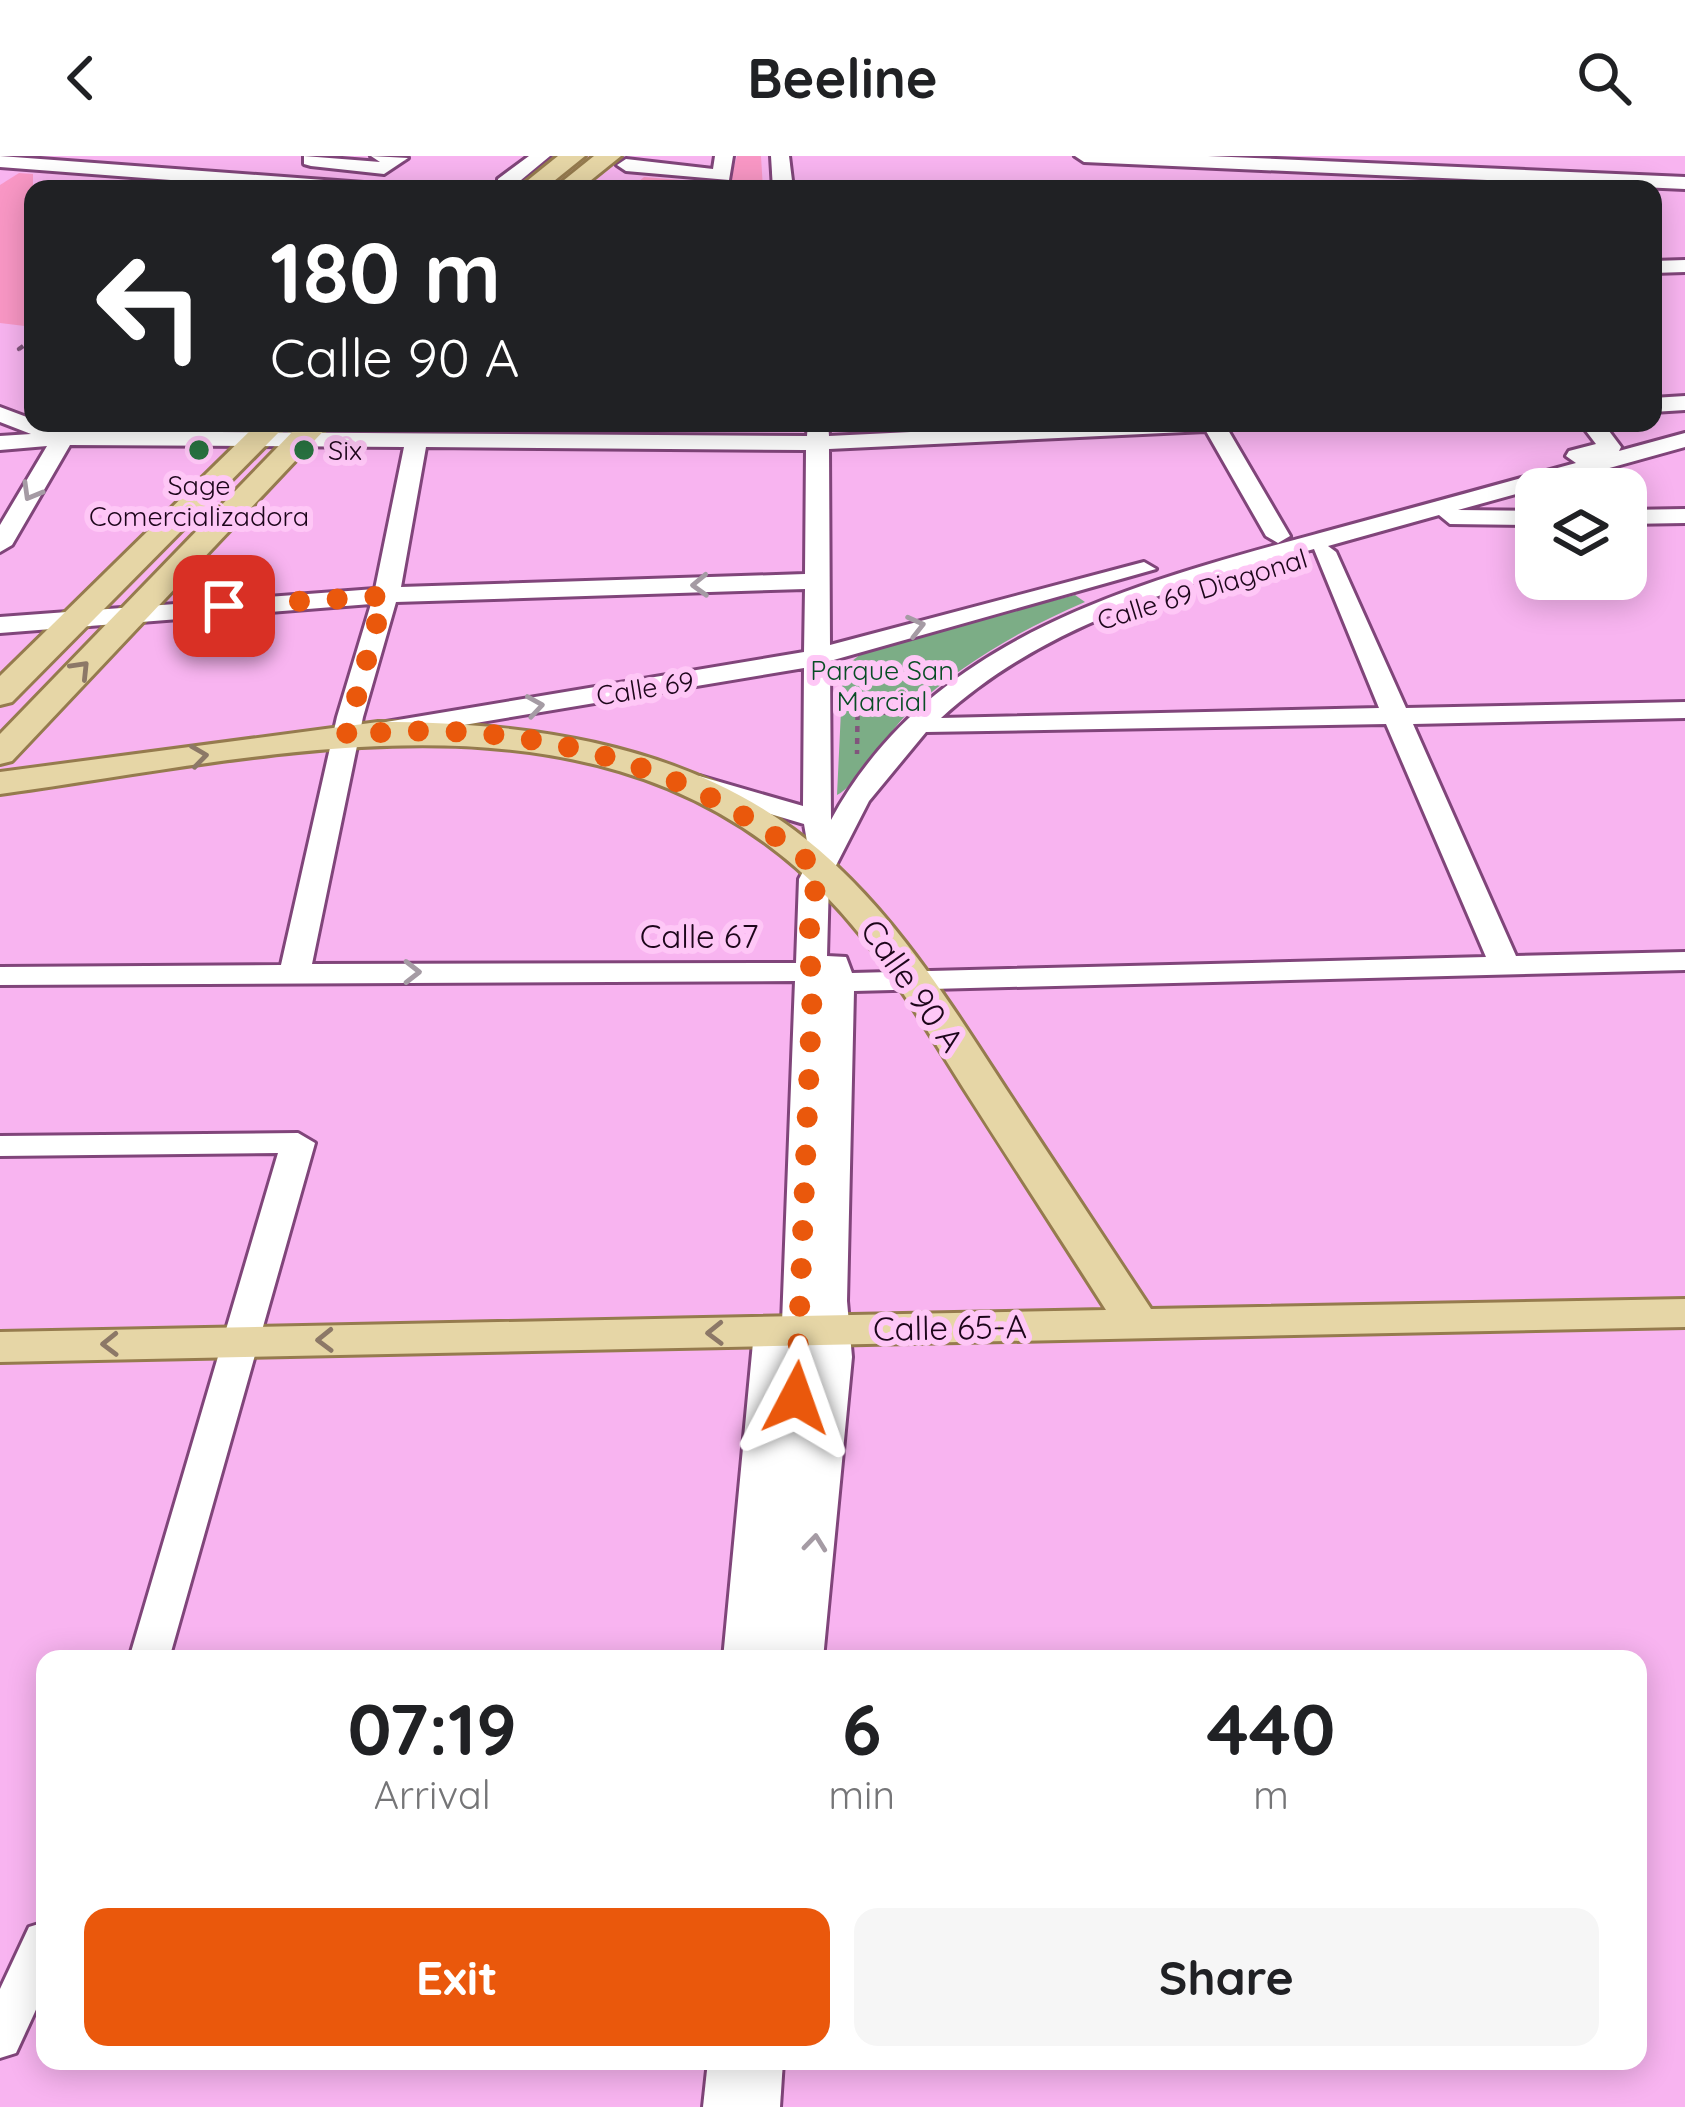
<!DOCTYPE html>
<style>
:root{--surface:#fff;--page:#f6f6f6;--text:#202124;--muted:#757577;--accent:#ea580c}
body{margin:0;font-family:Quicksand,sans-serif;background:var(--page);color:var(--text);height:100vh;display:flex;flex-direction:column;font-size:45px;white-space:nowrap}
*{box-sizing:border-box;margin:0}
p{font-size:39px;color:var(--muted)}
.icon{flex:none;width:66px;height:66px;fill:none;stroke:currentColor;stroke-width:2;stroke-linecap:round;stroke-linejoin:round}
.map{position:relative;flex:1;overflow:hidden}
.side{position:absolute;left:36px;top:1494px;width:1611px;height:420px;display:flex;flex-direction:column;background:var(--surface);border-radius:24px;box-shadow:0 6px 30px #0003}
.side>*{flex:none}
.guide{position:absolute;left:24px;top:24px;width:1638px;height:252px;border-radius:24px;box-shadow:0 6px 30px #0003;background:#202124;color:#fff;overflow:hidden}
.fabs{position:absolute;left:1515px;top:312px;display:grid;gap:24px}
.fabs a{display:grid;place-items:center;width:132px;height:132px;border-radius:24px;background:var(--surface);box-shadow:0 6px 30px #0003;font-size:60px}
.pin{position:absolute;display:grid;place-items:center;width:102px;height:102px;color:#fff;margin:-51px;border-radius:24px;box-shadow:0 6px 18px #0006}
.me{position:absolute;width:132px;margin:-66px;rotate:4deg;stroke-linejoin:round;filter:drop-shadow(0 0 9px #0008)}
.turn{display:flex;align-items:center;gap:42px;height:252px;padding:0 48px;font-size:54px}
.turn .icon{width:156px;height:156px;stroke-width:2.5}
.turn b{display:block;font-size:84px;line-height:102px}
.eta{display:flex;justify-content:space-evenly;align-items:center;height:204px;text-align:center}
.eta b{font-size:72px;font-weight:700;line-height:84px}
.button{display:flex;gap:24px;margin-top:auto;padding:24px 48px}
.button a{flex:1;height:138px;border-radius:24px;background:var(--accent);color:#fff;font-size:48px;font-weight:700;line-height:138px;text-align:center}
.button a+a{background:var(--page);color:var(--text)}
header{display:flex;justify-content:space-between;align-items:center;height:156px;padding:0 48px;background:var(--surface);font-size:54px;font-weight:700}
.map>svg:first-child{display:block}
</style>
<header><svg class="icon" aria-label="back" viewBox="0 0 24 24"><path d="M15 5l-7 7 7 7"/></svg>Beeline<svg class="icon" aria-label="search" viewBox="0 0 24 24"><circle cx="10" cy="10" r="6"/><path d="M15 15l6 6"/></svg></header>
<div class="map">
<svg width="1685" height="1951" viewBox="0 0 1685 1951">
<rect width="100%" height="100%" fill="#f8b4f0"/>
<path fill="#7cad86" d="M1075,439L1085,446C1022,473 961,508 910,555C888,575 858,629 837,639L843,512L870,491Z"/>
<g fill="#f997c5">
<polygon points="737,0 761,0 763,33 637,27 644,21 729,28"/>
<polygon points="19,17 33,18 33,171 0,167 0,29"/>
</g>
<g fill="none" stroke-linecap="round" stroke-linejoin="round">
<defs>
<g id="minor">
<polygon points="0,0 364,27 374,33 290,33 0,11"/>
<polygon points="304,0 380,6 371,0 408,2 384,18 311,10 304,8"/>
<polygon points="529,0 550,0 521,24 539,27 540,33 498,31 498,23"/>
<polygon points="715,0 733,0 729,24 626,15 617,9 626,3 713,13"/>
<polygon points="771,0 789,0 793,33 773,33"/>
<polygon points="1075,0 1208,0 1685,21 1685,33 1084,6"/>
<polygon points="1685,104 1685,116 1653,117 1653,105"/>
<polygon points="1685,240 1685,254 1653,256 1653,242"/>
<path d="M0,251L64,275L807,280L808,267H828L829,280L1098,267H1253L1228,274L1290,380L1278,387L1266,380L1206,275L829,293L830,489L1144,406L1156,413L830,505L831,664C930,481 1135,427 1320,377C1406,354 1491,330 1576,307L1566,300L1569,295L1596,288L1580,267H1603L1621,291L1619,295L1685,277V291L1458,354L1536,355V369L1450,368L1439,359L1328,390L1336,396L1406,552L1685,546V562L1413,568L1516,800L1685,796V814L854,835L847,1145L852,1201L823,1503H723L754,1176L759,1168L782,1167L795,825L0,829V811L281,809L337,561L371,448L0,477V461L375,433L404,291L70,289L12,389L0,396V369L47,290L0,294V280L31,278L0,266ZM426,291L806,294L805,418L401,431ZM1314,393L1379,552L941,562C1045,467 1181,430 1314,393ZM805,433L804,496L386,566L372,574L386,582L804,512L803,650L699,620L685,628L689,634L804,668L810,703L799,723L796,807L312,808L363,561L396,446ZM1386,568L1486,801L852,817L846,801L827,800L829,723L869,645L926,576Z"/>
<polygon points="1685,353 1685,367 1626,368 1626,354"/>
<polygon points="298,977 315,987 169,1503 129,1503 278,997 0,1000 0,980"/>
<polygon points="45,1766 45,1834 16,1897 0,1902 0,1833 29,1771"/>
<polygon points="708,1905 783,1905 780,1951 703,1951"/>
</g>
<g id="major">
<polygon points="558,0 585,0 544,33 517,33"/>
<polygon points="594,0 621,0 580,33 553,33"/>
<polygon points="258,267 288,267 12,546 0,549 0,520"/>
<polygon points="301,267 331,267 12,605 0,608 0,578"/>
<path d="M378,566C521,566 676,586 794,674C885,742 945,839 1006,933C1054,1006 1103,1080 1151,1153L1685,1143V1171L0,1206V1176L1106,1154C1059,1080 1011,1007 964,933C922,866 882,798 827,741C606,512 277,600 0,638V616Z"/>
</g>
</defs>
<use href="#minor" stroke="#80457a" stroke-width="6"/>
<use href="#major" stroke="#957b4e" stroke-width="6"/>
<g stroke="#81557c" stroke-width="4.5" stroke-dasharray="6 6" stroke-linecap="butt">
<polyline points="33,183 19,193 33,194"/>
<polyline points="845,522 858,523 857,598"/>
<polyline points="857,549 893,559"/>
</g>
<use href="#minor" fill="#fff" fill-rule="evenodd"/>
<use href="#major" fill="#e6d6a6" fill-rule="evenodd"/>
</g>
<defs><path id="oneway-chevron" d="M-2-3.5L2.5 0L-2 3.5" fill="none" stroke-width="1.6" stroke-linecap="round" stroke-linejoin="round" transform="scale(3)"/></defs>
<g stroke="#a59ba4">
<use href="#oneway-chevron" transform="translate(31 336) rotate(120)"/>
<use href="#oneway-chevron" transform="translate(700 429) rotate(178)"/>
<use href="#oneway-chevron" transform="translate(916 470) rotate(-14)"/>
<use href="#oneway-chevron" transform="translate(535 550) rotate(-9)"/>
<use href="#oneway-chevron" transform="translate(412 816)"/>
<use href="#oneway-chevron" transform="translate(815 1387) rotate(-84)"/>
</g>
<g stroke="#8c7867">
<use href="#oneway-chevron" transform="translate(81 513) rotate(-46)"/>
<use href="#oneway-chevron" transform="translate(199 600) rotate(-8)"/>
<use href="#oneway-chevron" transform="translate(715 1177) rotate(179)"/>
<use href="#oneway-chevron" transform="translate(325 1184) rotate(179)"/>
<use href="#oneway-chevron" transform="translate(110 1188) rotate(179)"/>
</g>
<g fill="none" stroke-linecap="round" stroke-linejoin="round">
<path stroke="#ea580c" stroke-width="21" stroke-dasharray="0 37.8" d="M224,450L384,440L346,580C509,559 693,604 818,714L809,776L812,842L796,1242"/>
</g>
<g fill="#287240" stroke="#fec7f6" stroke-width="4.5">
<circle cx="199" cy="294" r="12"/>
<circle cx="304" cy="294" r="12"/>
</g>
<g text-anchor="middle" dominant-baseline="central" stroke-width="12" stroke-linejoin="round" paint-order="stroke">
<g font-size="27" fill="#1d061b" stroke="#fec7f6" text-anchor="start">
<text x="328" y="294">Six</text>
<text x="199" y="329" text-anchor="middle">Sage<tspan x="199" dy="31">Comercializadora</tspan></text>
</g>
<g font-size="27" fill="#1d061b" stroke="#fec7f6">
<text transform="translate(1202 433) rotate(-17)">Calle 69 Diagonal</text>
<text transform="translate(645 532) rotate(-9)">Calle 69</text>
</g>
<g font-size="27" fill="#084d24" stroke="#fec7f6">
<text x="882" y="514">Parque San<tspan x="882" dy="31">Marcial</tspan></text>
</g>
<g font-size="33" fill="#1d061b" stroke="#fec7f6">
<text x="699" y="779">Calle 67</text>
<text transform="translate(913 829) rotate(55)">Calle 90 A</text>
<text transform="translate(950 1171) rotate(-1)">Calle 65-A</text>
</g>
</g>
</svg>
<div class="fabs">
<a><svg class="icon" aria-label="layers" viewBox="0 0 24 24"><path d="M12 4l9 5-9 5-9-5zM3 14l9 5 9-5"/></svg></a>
</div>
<div class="pin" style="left:224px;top:450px;background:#d93025"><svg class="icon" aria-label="arrive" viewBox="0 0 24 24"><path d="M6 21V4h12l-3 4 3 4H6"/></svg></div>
<svg class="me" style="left:796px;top:1242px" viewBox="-20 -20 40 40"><path d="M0-17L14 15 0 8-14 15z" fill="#ea580c" stroke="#fff" stroke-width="4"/></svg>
<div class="guide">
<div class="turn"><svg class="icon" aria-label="left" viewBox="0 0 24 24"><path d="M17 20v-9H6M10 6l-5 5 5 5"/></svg><div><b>180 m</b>Calle 90 A</div></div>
</div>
<section class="side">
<div class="eta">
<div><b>07:19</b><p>Arrival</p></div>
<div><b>6</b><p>min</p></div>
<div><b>440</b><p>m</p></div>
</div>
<div class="button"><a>Exit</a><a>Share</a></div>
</section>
</div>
